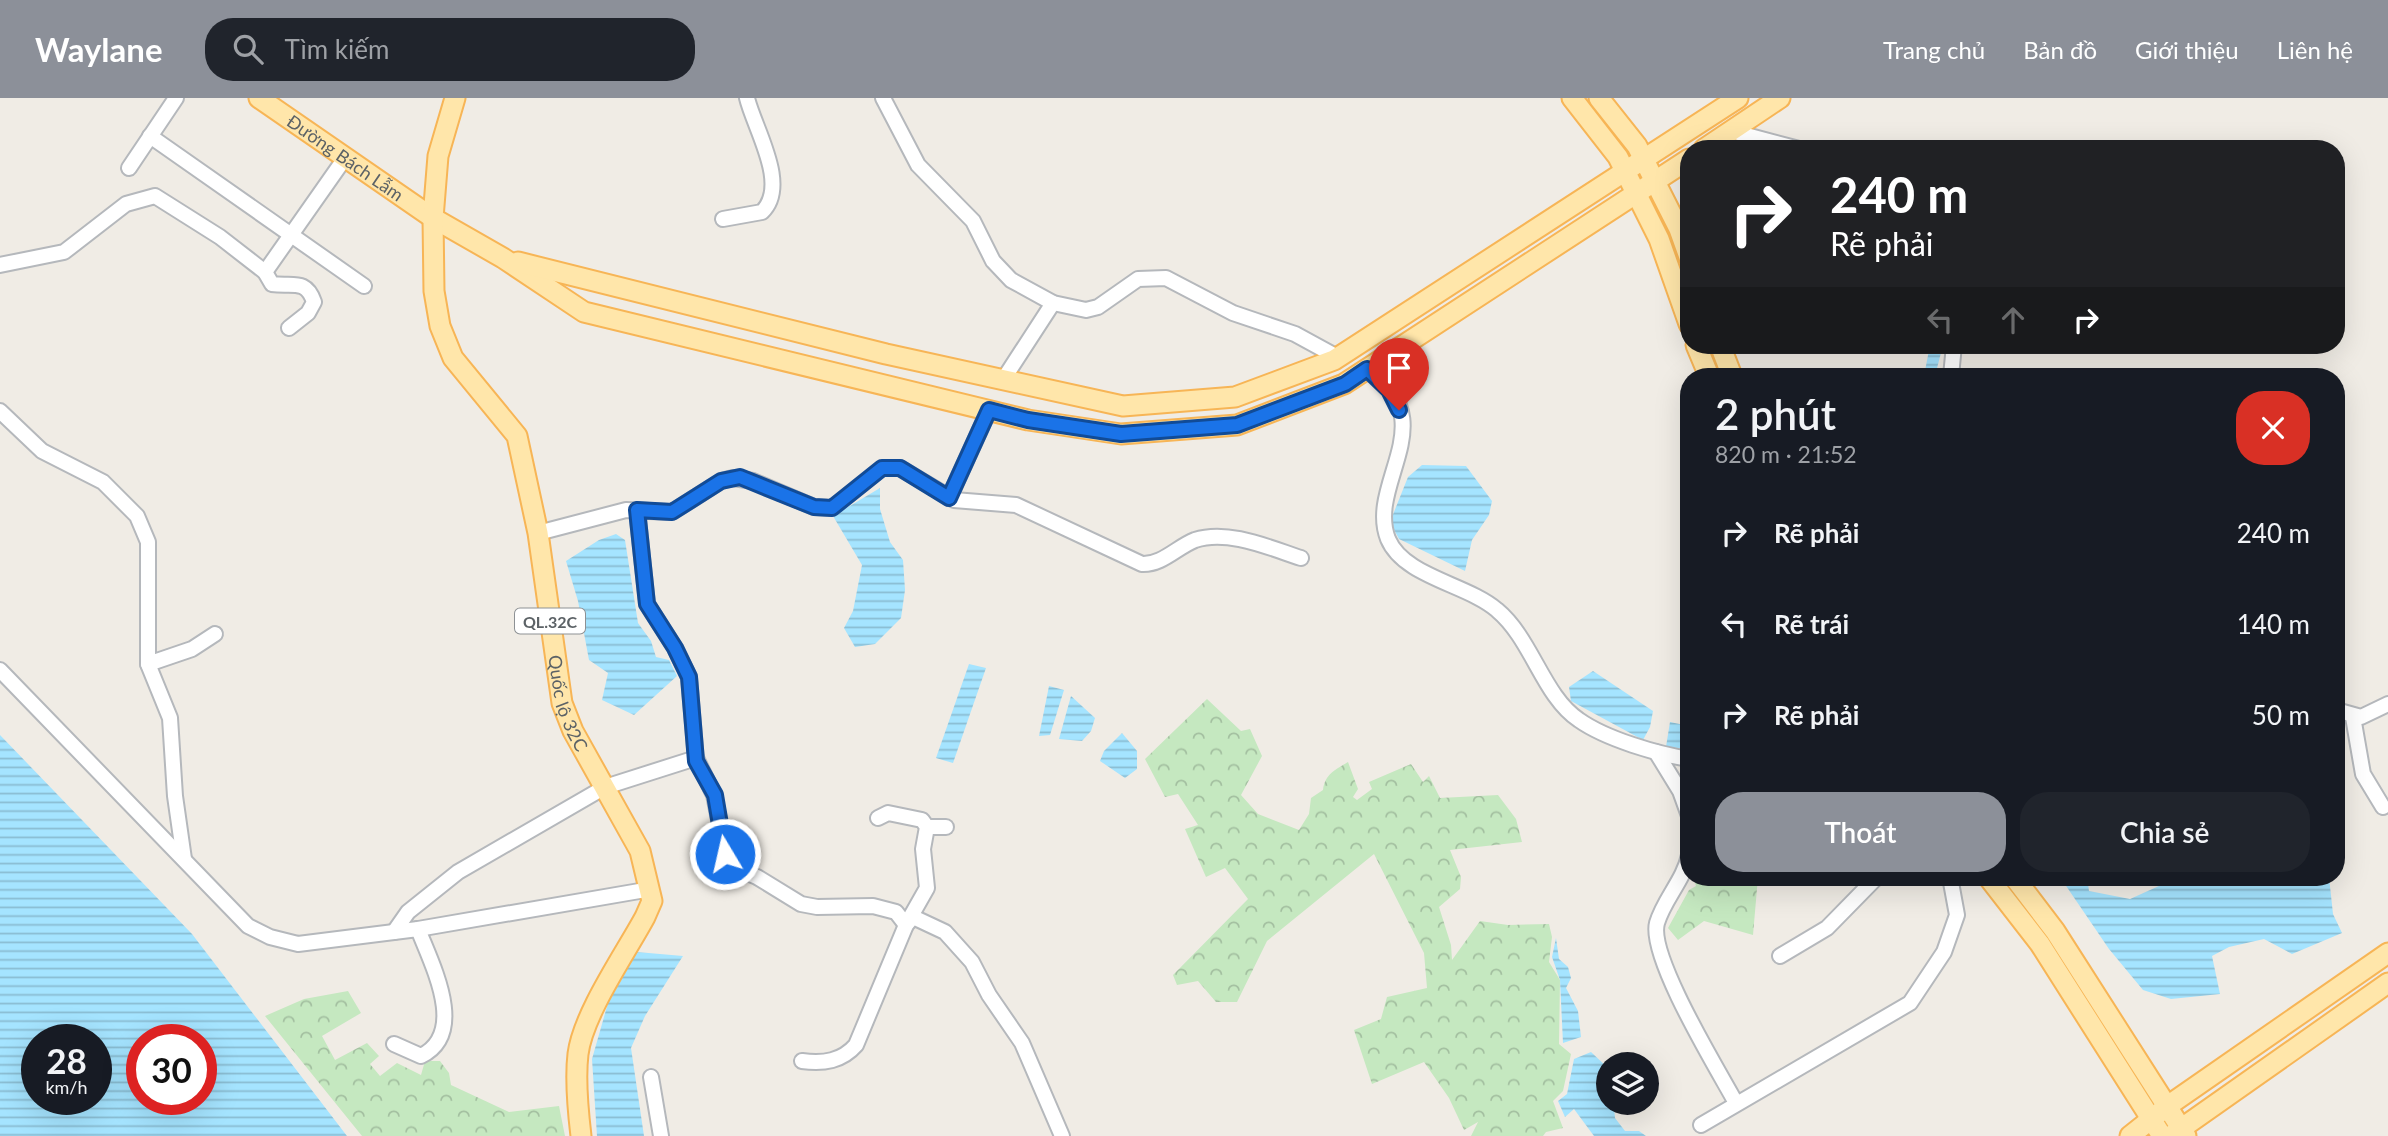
<!DOCTYPE html>
<html lang="vi">
<meta charset="utf-8">
<style>
:root{--surface:#171b24;--page:#20242c;--text:#f1f3f6;--muted:#9ea1a6;--accent:#8c9099}
body{margin:0;font-family:Lato,sans-serif;background:var(--page);color:var(--text);height:100vh;display:flex;flex-direction:column;font-size:26px;white-space:nowrap}
*{box-sizing:border-box;margin:0}
p{font-size:23px;color:var(--muted)}
.icon{flex:none;width:38px;height:38px;fill:none;stroke:currentColor;stroke-width:2;stroke-linecap:round;stroke-linejoin:round}
.map{position:relative;flex:1;overflow:hidden}
.side{position:absolute;left:1680px;top:270px;width:665px;height:518px;display:flex;flex-direction:column;background:var(--surface);border-radius:28px;box-shadow:0 7px 28px #0002}
.side>*{flex:none}
.guide{position:absolute;left:1680px;top:42px;width:665px;height:214px;border-radius:28px;box-shadow:0 7px 28px #0002;background:#202124;color:#fff;overflow:hidden}
.controls{position:absolute;left:1596px;top:954px;display:grid;gap:14px}
.controls a{display:grid;place-items:center;width:63px;height:63px;border-radius:50%;background:var(--surface);box-shadow:0 7px 28px #0002;font-size:35px}
.speed{position:absolute;left:21px;top:926px;display:flex;gap:14px;font-size:35px;font-weight:700;text-align:center}
.speed>*{display:grid;place-content:center;width:91px;height:91px;border-radius:50%;background:var(--surface);box-shadow:0 7px 28px #0002;line-height:1}
.speed small{font-size:18px;font-weight:400}
.speed .limit{border:10px solid #d22;background:#fff;color:#111}
.pin{position:absolute;display:grid;place-items:center;width:60px;height:60px;color:#fff;margin:-72px -30px;border-radius:50% 50% 50% 0;rotate:-45deg;box-shadow:0 0 7px #0007}
.pin .icon{rotate:45deg}
.me{position:absolute;width:77px;margin:-38px;rotate:351deg;stroke-linejoin:round;filter:drop-shadow(0 0 5px #0008)}
.turn{display:flex;align-items:center;gap:24px;height:147px;padding:0 35px;font-size:32px}
.turn .icon{width:91px;height:91px;stroke-width:2.5}
.turn b{display:block;font-size:49px;line-height:60px}
.lanes{display:flex;align-items:center;height:66px;padding:0 35px;background:#0003;justify-content:center;gap:35px;direction:ltr}
.lanes .off{opacity:.35}
.round{display:grid;place-items:center;flex:none;width:74px;height:74px;border-radius:28px;background:var(--page)}
.head{display:flex;align-items:center;justify-content:space-between;height:119px;padding:0 35px}
h1{font-size:42px;font-weight:600;line-height:52px}
.button{display:flex;gap:14px;margin-top:auto;padding:14px 35px}
.button a{flex:1;height:80px;border-radius:28px;background:var(--accent);color:#fff;font-size:28px;font-weight:600;line-height:80px;text-align:center}
.button a+a{background:var(--page);color:var(--text)}
ul{padding:0;list-style:none}
li{display:flex;align-items:center;gap:21px;height:91px;padding:0 35px}
li div{flex:1}
li b{display:block;font-size:26px}
li em{font-style:normal}
header{display:flex;align-items:center;gap:42px;box-sizing:border-box;height:98px;padding:0 35px;background:var(--accent);color:#fff}
header strong{font-size:33px}
nav{display:flex;gap:38px;margin-inline-start:auto;font-size:24px}
.search{width:490px;height:63px;background:var(--page);display:flex;align-items:center;gap:18px;box-sizing:border-box;padding:0 24px;border-radius:28px;color:var(--muted);font-size:26px}
.map>svg:first-child{display:block}
</style>
<header>
<strong>Waylane</strong>
<div class="search"><svg class="icon" aria-label="search" viewBox="0 0 24 24"><circle cx="10" cy="10" r="6"/><path d="M15 15l6 6"/></svg>Tìm kiếm</div>
<nav><a>Trang chủ</a><a>Bản đồ</a><a>Giới thiệu</a><a>Liên hệ</a></nav>
</header>
<div class="map">
<svg width="2388" height="1038" viewBox="0 0 2388 1038">
<defs>
<pattern id="forest-crowns" width="20" height="18" patternUnits="userSpaceOnUse" patternTransform="scale(1.75)"><rect width="20" height="18" fill="#c5e8c0"/><path d="M2 6a3 3 0 1 1 6 0M12 15a3 3 0 1 1 6 0" fill="none" stroke="#a3bfa0"/></pattern>
<pattern id="water-rules" width="6" height="5" patternUnits="userSpaceOnUse" patternTransform="scale(1.75)"><rect width="6" height="5" fill="#a5e4ff"/><path d="M0 2.5h6" fill="none" stroke="#8abcd2"/></pattern>
</defs>
<rect width="100%" height="100%" fill="#f0ece5"/>
<g fill="url(#forest-crowns)">
<path d="M1207,601L1241,633L1250,631L1262,658L1241,697L1258,716L1299,732L1309,716L1311,700L1323,692C1325,676 1335,672 1348,664L1358,691L1353,699L1357,702L1372,691L1369,684L1411,666L1423,684L1429,678L1440,700L1498,697L1516,721L1522,744L1450,752L1461,779L1460,791L1439,809L1451,847L1452,862L1480,823L1508,827L1549,826L1552,839L1549,864L1560,882L1559,946L1571,956L1563,993L1553,1003L1563,1030L1546,1034L1543,1038H1471L1478,1024L1464,1032L1449,1000L1424,964L1372,986L1354,932L1381,921L1387,899L1427,890L1424,855L1374,756L1267,843L1237,904H1216L1198,883L1177,887L1173,877L1248,801L1225,770L1206,779L1185,731L1198,727L1178,696L1165,699L1145,661Z"/>
<polygon points="1693,779 1758,779 1753,837 1704,823 1678,842 1668,830 1689,792 1696,788"/>
<polygon points="348,893 361,915 322,938 335,962 367,945 379,958 370,966 380,978 397,965 421,977 425,963 440,963 449,975 451,987 509,1014 559,1008 565,1038 362,1038 265,918 304,901"/>
</g>
<g fill="url(#water-rules)" fill-rule="evenodd">
<polygon points="1930,247 1943,247 1935,278 1924,278"/>
<polygon points="1422,367 1466,368 1492,403 1489,417 1472,442 1465,473 1399,441 1390,424 1408,379"/>
<polygon points="880,390 880,411 890,444 903,462 905,492 901,520 875,546 855,549 844,530 853,513 862,467 833,418"/>
<polygon points="616,436 625,442 638,525 651,543 656,559 669,562 677,578 634,617 602,602 608,575 589,562 578,503 566,463 599,442"/>
<polygon points="969,566 986,570 953,665 936,660"/>
<polygon points="1593,573 1653,613 1650,629 1643,642 1571,603 1569,589"/>
<polygon points="1049,588 1064,592 1050,637 1039,638"/>
<polygon points="1071,598 1095,620 1091,633 1082,643 1059,641"/>
<polygon points="1670,624 1689,628 1689,651 1666,649"/>
<polygon points="1122,635 1137,653 1137,671 1125,680 1100,663 1104,653"/>
<path d="M0,637L192,836L347,1038H0ZM37,942H96V1001H37ZM142,942H201V1001H142Z"/>
<polygon points="2060,779 2087,779 2089,793 2130,801 2179,779 2265,779 2274,788 2294,786 2298,779 2329,779 2333,816 2342,835 2292,856 2264,841 2229,849 2212,858 2220,896 2171,901 2143,892 2109,851"/>
<polygon points="1556,840 1559,861 1568,869 1571,880 1566,890 1578,913 1581,939 1563,945 1560,882 1552,859"/>
<polygon points="637,854 683,858 645,918 631,950 644,1038 597,1038 592,961 608,905"/>
<polygon points="1591,954 1608,970 1608,1004 1618,1005 1614,1010 1615,1020 1625,1033 1639,1033 1646,1038 1594,1038 1574,1011 1565,1019 1558,1003 1567,996 1574,961"/>
</g>
<g fill="none" stroke-linecap="round" stroke-linejoin="round">
<defs>
<g id="minor">
<polyline points="883,0 918,67 973,123 993,163 1011,182 1053,205 1086,212 1098,209 1138,181 1166,180 1233,215 1295,236 1339,260"/>
<polyline points="1731,33 1799,51"/>
<polyline points="150,38 364,188"/>
<polyline points="129,70 176,0"/>
<path d="M723,121L762,114C790,87 754,30 747,0"/>
<path d="M0,167L64,154L126,106L155,98L220,139L265,174L272,186C292,189 306,180 314,204L308,215L289,230"/>
<polyline points="265,174 345,60"/>
<path d="M1367,271C1446,323 1366,385 1388,441C1404,479 1467,486 1497,512C1532,541 1543,598 1579,622C1606,641 1657,656 1689,661"/>
<polyline points="1951,278 1954,247"/>
<polyline points="1003,282 1053,205"/>
<polyline points="0,313 42,353 103,384 137,418 148,444 148,566 170,620 175,698 184,761"/>
<polyline points="949,400 989,312"/>
<polyline points="637,412 647,506 675,550 689,579 696,662"/>
<path d="M538,435L626,412L672,414L721,383L733,380L753,383L814,409L832,410L882,370H900L954,402L1016,407L1142,466C1162,467 1177,449 1195,442C1228,431 1270,450 1301,460"/>
<polyline points="148,566 192,551 215,536"/>
<polyline points="0,572 248,828 270,839 298,846 418,831 651,791"/>
<polyline points="2336,612 2361,619 2388,606"/>
<polyline points="2353,619 2363,676 2383,709"/>
<polyline points="1656,654 1680,693 1689,718"/>
<polyline points="927,729 946,729"/>
<path d="M1689,757C1684,782 1664,801 1657,825C1648,858 1718,972 1736,1005"/>
<polyline points="394,834 408,814 458,774 605,689 696,660 714,697 728,767 757,779 801,806 817,809 873,808 896,814 906,827 913,819 945,834 972,864 989,897 1022,945 1062,1038"/>
<polyline points="1780,858 1827,830 1877,779"/>
<path d="M394,946L421,958C468,935 432,867 418,831"/>
<path d="M802,963C824,966 842,963 856,947L906,827L927,790L923,751L927,729L922,722L888,715L878,720"/>
<polyline points="651,979 661,1038"/>
<polyline points="1701,1027 1910,905 1944,854 1957,817 1950,779"/>
</g>
<g id="major">
<path id="s1" d="M259,0L433,120L503,160L584,214L1028,322L1121,336L1237,327L1344,286L1689,61"/>
<path id="s2" d="M455,0L438,58L433,120L434,193L440,228L453,260L517,338L538,435L562,605L573,633L640,753L652,803L645,819C625,856 583,916 578,956C575,981 578,1013 581,1038"/>
<polyline points="1572,0 1618,59 1659,141 1689,226"/>
<polyline points="1599,0 1637,48 1679,131 1689,159"/>
<polyline points="1704,51 1780,0"/>
<polyline points="518,164 886,256 1123,308 1235,299 1334,262 1738,0"/>
<polyline points="1696,247 1709,278"/>
<polyline points="1720,247 1732,278"/>
<polyline points="1988,779 2040,846 2162,1038"/>
<polyline points="2014,779 2055,833 2186,1038"/>
<polyline points="2172,1037 2388,885"/>
<polyline points="2130,1038 2169,1007 2388,855"/>
</g>
</defs>
<use href="#minor" stroke="#b5b8bc" stroke-width="18"/>
<use href="#major" stroke="#f7b556" stroke-width="23"/>
<use href="#minor" stroke="#fff" stroke-width="14"/>
<use href="#major" stroke="#ffe6aa" stroke-width="19"/>
</g>
<g fill="none" stroke-linecap="round" stroke-linejoin="round">
<defs>
<polyline id="route" points="725,756 715,697 696,663 689,579 675,550 647,506 637,412 672,414 721,383 740,379 814,409 832,410 882,370 900,370 949,400 989,312 1028,322 1121,336 1237,327 1345,286 1367,271 1389,292 1399,312"/>
</defs>
<use href="#route" stroke="#114b97" stroke-width="18"/>
<use href="#route" stroke="#1a73e8" stroke-width="12"/>
</g>
<g text-anchor="middle" dominant-baseline="central" stroke-width="6" stroke-linejoin="round" paint-order="stroke">
<rect fill="#fff" stroke="#8d9194" stroke-width="2" x="515" y="510.5" width="70" height="25" rx="5"/>
<g font-size="16" font-weight="bold" fill="#5c6266">
<text x="550" y="523">QL.32C</text>
</g>
<g font-size="18" fill="#5c6266" stroke="#fff">
<text stroke="none"><textPath href="#s1" startOffset="105">Đường Bách Lẫm</textPath></text>
<text stroke="none"><textPath href="#s2" startOffset="639">Quốc lộ 32C</textPath></text>
</g>
</g>
</svg>
<div class="controls">
<a><svg class="icon" aria-label="layers" viewBox="0 0 24 24"><path d="M12 4l9 5-9 5-9-5zM3 14l9 5 9-5"/></svg></a>
</div>
<div class="speed"><div>28<small>km/h</small></div><div class="limit">30</div></div>
<div class="pin" style="left:1399px;top:312px;background:#d93025"><svg class="icon" aria-label="arrive" viewBox="0 0 24 24"><path d="M6 21V4h12l-3 4 3 4H6"/></svg></div>
<svg class="me" style="left:725px;top:756px" viewBox="-20 -20 40 40"><circle r="17" fill="#1a73e8" stroke="#fff" stroke-width="3"/><path d="M0-11L8 9 0 5-8 9z" fill="#fff"/></svg>
<div class="guide">
<div class="turn"><svg class="icon" aria-label="right" viewBox="0 0 24 24"><path d="M7 20v-9h11M14 6l5 5-5 5"/></svg><div><b>240 m</b>Rẽ phải</div></div>
<div class="lanes"><svg class="icon off" aria-label="left" viewBox="0 0 24 24"><path d="M17 20v-9H6M10 6l-5 5 5 5"/></svg><svg class="icon off" aria-label="ahead" viewBox="0 0 24 24"><path d="M12 20V5M6 11l6-6 6 6"/></svg><svg class="icon" aria-label="right" viewBox="0 0 24 24"><path d="M7 20v-9h11M14 6l5 5-5 5"/></svg></div>
</div>
<section class="side">
<div class="head"><div><h1>2 phút</h1><p>820 m · 21:52</p></div><a class="round" style="background:#d93025;color:#fff"><svg class="icon" aria-label="close" viewBox="0 0 24 24"><path d="M6 6l12 12M18 6L6 18"/></svg></a></div>
<ul>
<li><svg class="icon" aria-label="right" viewBox="0 0 24 24"><path d="M7 20v-9h11M14 6l5 5-5 5"/></svg><div><b>Rẽ phải</b></div><em>240 m</em></li>
<li><svg class="icon" aria-label="left" viewBox="0 0 24 24"><path d="M17 20v-9H6M10 6l-5 5 5 5"/></svg><div><b>Rẽ trái</b></div><em>140 m</em></li>
<li><svg class="icon" aria-label="right" viewBox="0 0 24 24"><path d="M7 20v-9h11M14 6l5 5-5 5"/></svg><div><b>Rẽ phải</b></div><em>50 m</em></li>
</ul>
<div class="button"><a>Thoát</a><a>Chia sẻ</a></div>
</section>
</div>
